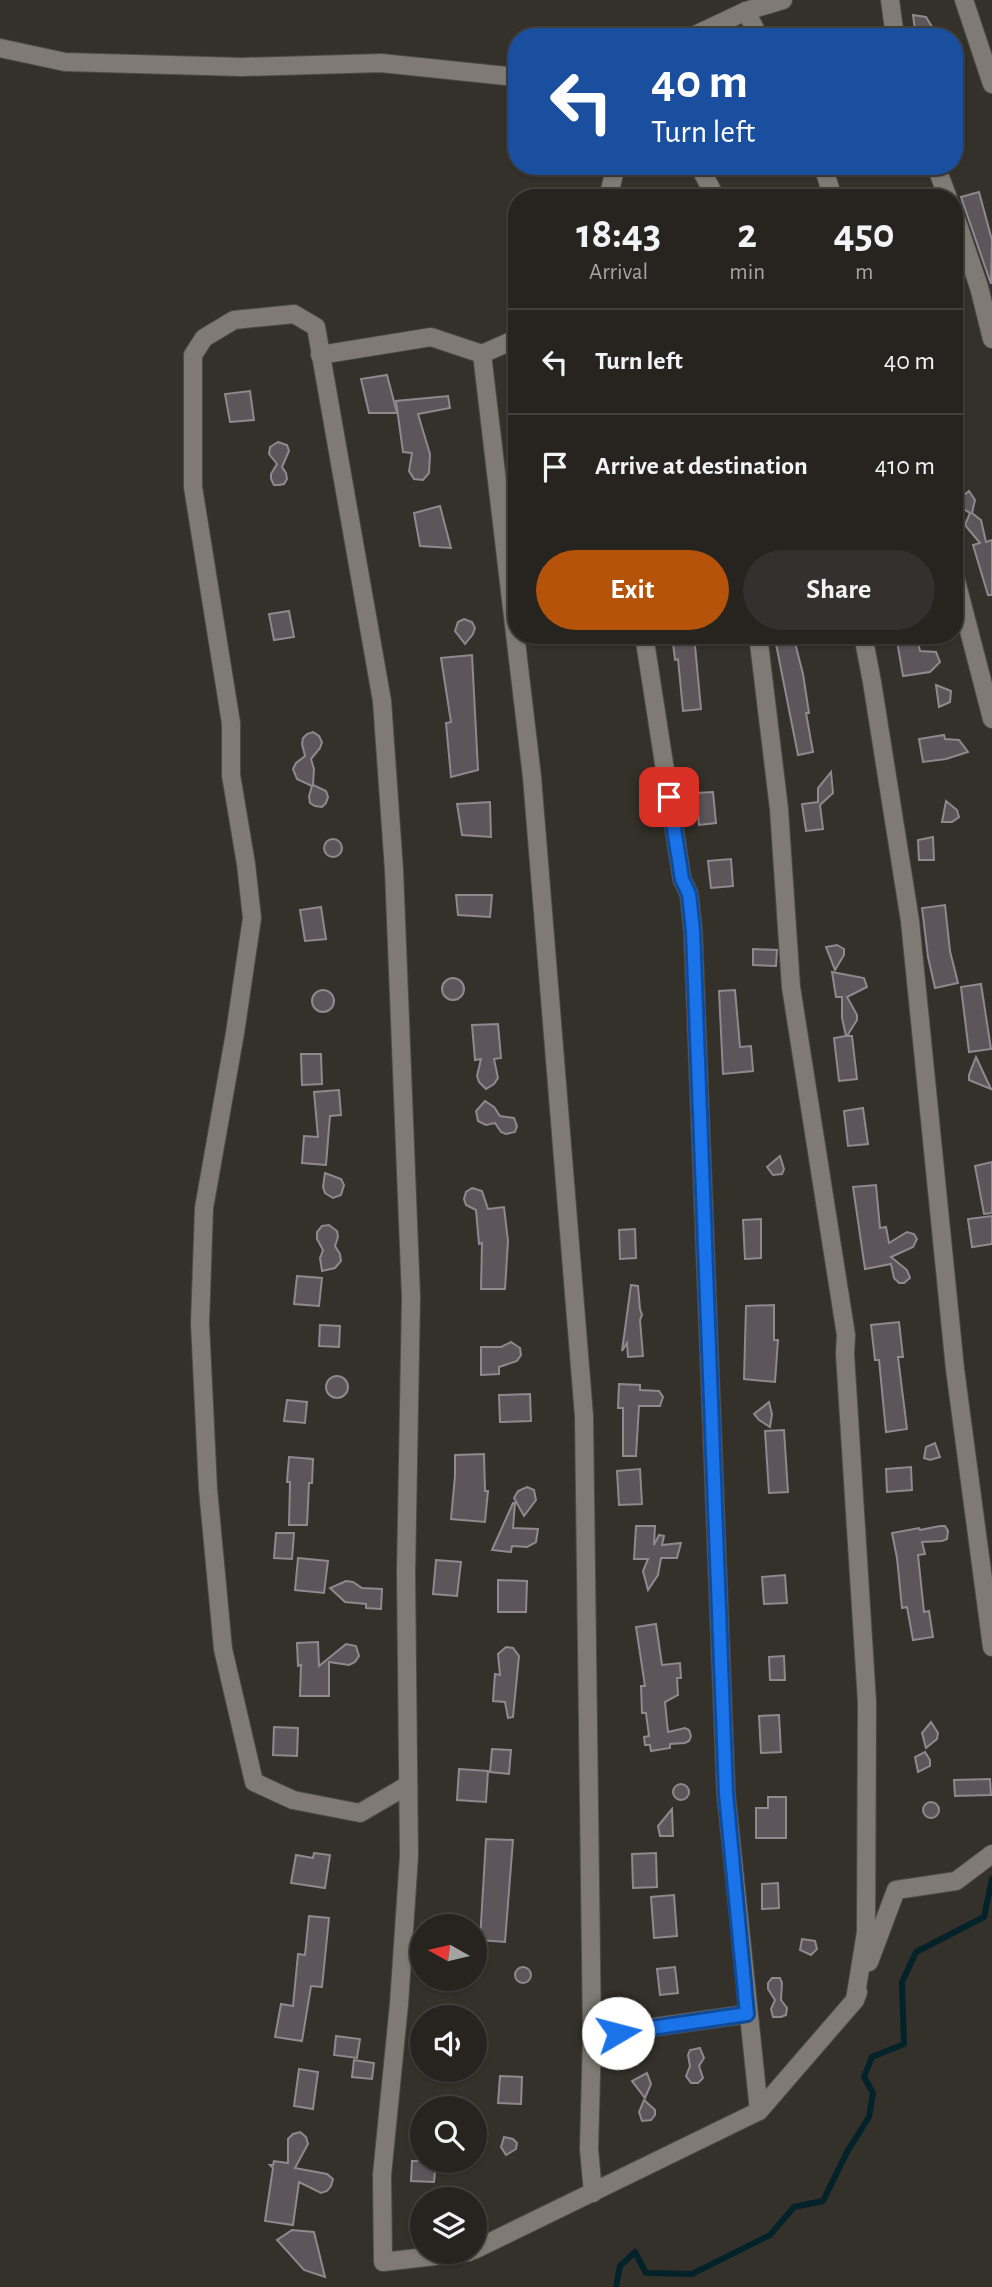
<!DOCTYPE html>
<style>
:root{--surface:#272420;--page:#33302d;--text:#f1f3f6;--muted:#a4a4a5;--line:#43413e;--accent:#b45309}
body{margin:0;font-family:"Alegreya Sans",sans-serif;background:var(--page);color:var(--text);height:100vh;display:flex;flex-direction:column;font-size:26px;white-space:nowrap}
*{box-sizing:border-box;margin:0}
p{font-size:23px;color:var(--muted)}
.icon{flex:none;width:38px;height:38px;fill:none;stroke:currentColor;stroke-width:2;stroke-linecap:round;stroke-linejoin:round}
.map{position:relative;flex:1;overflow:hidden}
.details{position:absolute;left:508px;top:189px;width:455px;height:455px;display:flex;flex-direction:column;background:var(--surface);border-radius:28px;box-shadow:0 2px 5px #0004,0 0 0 2px var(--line)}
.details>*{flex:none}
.guide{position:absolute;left:508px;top:28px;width:455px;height:147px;border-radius:28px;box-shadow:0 2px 5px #0004,0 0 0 2px var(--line);background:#1a4fa0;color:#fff;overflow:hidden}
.needle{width:46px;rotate:278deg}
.buttons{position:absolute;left:410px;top:1914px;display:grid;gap:14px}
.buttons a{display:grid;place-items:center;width:77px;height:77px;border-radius:50%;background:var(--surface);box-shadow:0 2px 5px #0004,0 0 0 2px var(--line);font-size:35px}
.pin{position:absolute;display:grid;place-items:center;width:60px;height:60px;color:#fff;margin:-30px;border-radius:14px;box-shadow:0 4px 10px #0006}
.me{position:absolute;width:77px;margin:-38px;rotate:82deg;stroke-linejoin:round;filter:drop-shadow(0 0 5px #0008)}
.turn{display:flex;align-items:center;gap:24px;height:147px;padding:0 28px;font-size:32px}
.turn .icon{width:91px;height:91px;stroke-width:2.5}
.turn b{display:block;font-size:49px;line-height:60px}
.eta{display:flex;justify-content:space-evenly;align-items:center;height:119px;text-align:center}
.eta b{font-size:42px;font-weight:700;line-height:49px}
.cta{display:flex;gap:14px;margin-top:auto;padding:14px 28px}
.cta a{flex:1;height:80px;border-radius:42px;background:var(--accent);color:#fff;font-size:28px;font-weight:700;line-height:80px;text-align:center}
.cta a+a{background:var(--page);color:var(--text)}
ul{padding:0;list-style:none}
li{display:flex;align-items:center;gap:21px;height:105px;padding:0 28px;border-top:2px solid var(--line)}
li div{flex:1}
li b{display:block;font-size:26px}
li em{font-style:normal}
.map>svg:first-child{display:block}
</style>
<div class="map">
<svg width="992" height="2287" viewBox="0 0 992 2287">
<rect width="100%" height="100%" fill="#34302a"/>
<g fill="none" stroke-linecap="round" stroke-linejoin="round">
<polyline stroke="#042229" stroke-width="6" points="616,2287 620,2266 635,2252 646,2273 692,2274 770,2235 794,2207 823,2201 847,2152 869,2117 873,2093 864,2077 872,2057 904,2044 902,1982 916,1952 984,1917 992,1879"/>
</g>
<g fill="#5c565b" stroke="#8f888e" stroke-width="2">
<polygon points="913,15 926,17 937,35 915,30"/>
<polygon points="979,192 992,240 991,284 961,197"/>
<polygon points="387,375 397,413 369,413 361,379"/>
<polygon points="250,391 254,420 230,422 225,394"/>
<polygon points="448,396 450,408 418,414 430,454 429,473 423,480 414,479 409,471 412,453 403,452 396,401"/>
<polygon points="278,442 287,445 289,451 282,467 286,473 287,479 284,484 279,485 274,485 271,479 271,474 277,464 269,454 270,447"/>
<polygon points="969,491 975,500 972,513 981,520 986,542 992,540 992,595 988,595 973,545 980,543 965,525 970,513 960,507 958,500"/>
<polygon points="440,506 451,548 420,546 414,513"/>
<polygon points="289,611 294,637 274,640 269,614"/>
<polygon points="464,619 472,622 475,628 473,634 465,644 455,631 458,622"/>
<polygon points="672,635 694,635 701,709 683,711 678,659 675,660"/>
<polygon points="788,635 793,635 803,674 809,713 806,713 813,752 798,755 775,639"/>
<polygon points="917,638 920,651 936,652 940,662 930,672 903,676 897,641"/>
<polygon points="472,655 478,770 451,777 446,723 451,722 441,658"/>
<polygon points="936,685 951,691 950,702 939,707"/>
<polygon points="313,732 319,736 322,742 320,748 311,759 314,769 313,785 326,791 328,797 326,803 322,807 315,806 310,803 309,796 312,786 297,779 293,769 296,763 305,756 302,744 303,738 307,734"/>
<polygon points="944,735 945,739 959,740 968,752 946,759 923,762 919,739"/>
<polygon points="831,772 833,793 820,805 823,829 806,831 802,804 818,802 818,788"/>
<polygon points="713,792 716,823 699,825 696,793"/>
<polygon points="946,801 957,810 959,817 952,822 942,822"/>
<polygon points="490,802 491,837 462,835 457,804"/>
<polygon points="933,837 934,860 919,860 918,840"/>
<circle cx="333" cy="848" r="9"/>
<polygon points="731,859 733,886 711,888 708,861"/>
<polygon points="456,895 492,895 490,917 458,915"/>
<polygon points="945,905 950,951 958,983 935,988 928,957 922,908"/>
<polygon points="321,907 326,939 305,941 300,910"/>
<polygon points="837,945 844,949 844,955 835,970 826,947"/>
<polygon points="753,949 777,950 776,966 753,965"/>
<polygon points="832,972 864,978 867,987 847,997 857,1015 857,1020 847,1036 852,1036 857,1079 839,1081 834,1038 846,1036 842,1018 842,997 836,997"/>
<circle cx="453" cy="989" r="11"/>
<polygon points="981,984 991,1049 969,1052 961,987"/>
<polygon points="735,990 740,1047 751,1046 753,1071 723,1074 719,991"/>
<circle cx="323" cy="1001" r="11"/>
<polygon points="498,1024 501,1058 494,1059 498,1078 494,1084 486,1089 479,1082 477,1076 481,1059 475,1060 472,1025"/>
<polygon points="301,1054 321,1054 322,1084 302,1085"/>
<polygon points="976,1057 991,1089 969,1080 969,1075"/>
<polygon points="339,1090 341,1115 330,1116 326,1165 302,1163 304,1136 318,1137 314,1092"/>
<polygon points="485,1101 494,1107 500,1116 514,1118 517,1126 515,1132 506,1134 501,1132 495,1123 486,1125 478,1121 476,1111"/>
<polygon points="863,1108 868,1144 848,1146 844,1111"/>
<polygon points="780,1156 784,1169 782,1174 773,1175 767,1167"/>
<polygon points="992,1162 992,1213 984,1214 975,1166"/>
<polygon points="325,1173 341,1179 344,1185 341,1195 333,1198 325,1193 323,1187"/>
<polygon points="876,1185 880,1228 886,1227 889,1243 907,1232 914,1234 917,1239 913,1247 891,1257 907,1270 910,1278 904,1283 899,1283 894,1278 891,1264 865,1269 853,1187"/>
<polygon points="472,1188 482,1191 488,1209 504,1207 508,1241 505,1289 481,1289 482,1243 479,1244 476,1210 466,1205 464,1199 466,1192"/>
<polygon points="992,1216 992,1244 972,1247 968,1219"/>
<polygon points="761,1219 761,1258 745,1259 743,1220"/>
<polygon points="329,1225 337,1231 338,1237 335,1246 340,1254 341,1261 335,1268 322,1271 320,1258 323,1250 317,1239 317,1232 322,1226"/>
<polygon points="635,1229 636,1258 620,1259 619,1230"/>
<polygon points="297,1276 322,1278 319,1306 294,1304"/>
<polygon points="631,1285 638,1286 640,1309 642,1315 640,1320 643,1356 628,1357 627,1343 622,1351"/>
<polygon points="774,1305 774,1340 778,1340 775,1382 744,1379 746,1306"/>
<polygon points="899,1322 903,1357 898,1357 907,1429 886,1432 879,1360 875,1360 871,1325"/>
<polygon points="320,1325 340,1326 339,1347 319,1346"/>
<polygon points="511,1342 520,1348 521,1355 517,1361 499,1367 499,1374 481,1375 481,1347 501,1347"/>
<circle cx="337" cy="1387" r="11"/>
<polygon points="619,1384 640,1385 640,1390 659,1391 663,1397 660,1406 639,1406 636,1456 623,1456 623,1408 618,1408"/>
<polygon points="530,1394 531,1421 500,1422 499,1395"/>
<polygon points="287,1400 307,1402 305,1423 284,1421"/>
<polygon points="769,1402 772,1414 770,1427 759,1420 754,1414"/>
<polygon points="784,1430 788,1492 769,1493 765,1431"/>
<polygon points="935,1443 940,1457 930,1460 924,1458 926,1447"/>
<polygon points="484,1454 485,1491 488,1491 485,1522 451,1519 455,1476 455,1455"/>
<polygon points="289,1457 313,1459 312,1483 309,1483 307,1525 289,1525 290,1482 287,1482"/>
<polygon points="911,1467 912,1490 887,1492 886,1469"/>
<polygon points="640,1469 642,1504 619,1505 617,1471"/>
<polygon points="527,1487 534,1490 536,1500 524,1516 514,1498 518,1491"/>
<polygon points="513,1503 515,1503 513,1528 538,1529 536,1542 527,1547 512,1546 511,1552 492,1550"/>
<polygon points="636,1526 655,1526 654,1545 659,1535 664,1536 662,1545 681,1543 677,1558 661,1558 658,1575 648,1590 643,1571 648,1559 634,1559"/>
<polygon points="940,1526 945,1526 948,1531 947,1539 942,1541 922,1542 925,1554 918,1555 924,1612 929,1611 933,1637 913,1640 907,1607 902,1608 897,1558 892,1533 919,1528 920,1530"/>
<polygon points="276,1533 294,1533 292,1559 274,1558"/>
<polygon points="298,1558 328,1561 324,1593 295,1590"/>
<polygon points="436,1560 461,1562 457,1596 433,1594"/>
<polygon points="785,1575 787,1603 764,1604 762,1577"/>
<polygon points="498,1580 527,1581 526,1612 498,1612"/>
<polygon points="346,1581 353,1582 362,1588 382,1589 381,1609 366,1608 366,1604 345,1602 330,1588"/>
<polygon points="656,1624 662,1665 680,1663 681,1678 677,1678 678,1695 665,1702 668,1732 685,1728 689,1730 691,1736 689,1741 685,1743 670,1744 670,1748 651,1751 650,1745 645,1745 644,1737 649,1736 646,1713 642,1713 641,1686 645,1686 636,1627"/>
<polygon points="318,1642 319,1666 346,1644 356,1646 359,1656 355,1662 349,1665 329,1662 329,1696 300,1696 301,1665 298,1666 297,1643"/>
<polygon points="506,1647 513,1648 519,1656 513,1717 508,1718 505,1702 493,1701 495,1674 500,1675 498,1654"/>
<polygon points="784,1656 785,1680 770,1680 769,1657"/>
<polygon points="779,1715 781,1752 761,1753 759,1716"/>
<polygon points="931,1722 938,1733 937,1739 926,1748 922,1733"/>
<polygon points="274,1727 298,1728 297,1756 273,1755"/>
<polygon points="492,1749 511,1750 509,1774 490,1772"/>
<polygon points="925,1752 930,1760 930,1766 918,1772 915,1757"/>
<polygon points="459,1769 488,1771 486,1802 457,1800"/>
<polygon points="990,1779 991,1795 955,1796 954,1780"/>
<circle cx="681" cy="1792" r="8"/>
<polygon points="768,1797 786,1797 786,1838 756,1838 756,1808 768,1808"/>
<circle cx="931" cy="1810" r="8"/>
<polygon points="672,1809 673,1836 660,1836 658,1826"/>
<polygon points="486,1839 513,1840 505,1942 480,1940"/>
<polygon points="314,1853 330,1855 325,1888 291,1883 296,1855 313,1858"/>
<polygon points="656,1853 657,1887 633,1888 632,1854"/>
<polygon points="778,1883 779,1908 762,1909 762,1884"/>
<polygon points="674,1895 677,1936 654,1938 651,1897"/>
<polygon points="309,1916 329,1918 322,1987 311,1986 302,2041 275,2037 281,2004 293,2006 298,1954 305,1955"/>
<polygon points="802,1939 815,1941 817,1949 811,1955 800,1950"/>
<polygon points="675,1967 678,1993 660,1995 657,1969"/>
<circle cx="523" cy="1975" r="8"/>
<polygon points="772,1978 780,1978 782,1983 781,2000 787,2008 786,2015 781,2017 773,2017 771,2009 775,2000 768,1989 768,1983"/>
<polygon points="336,2036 360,2039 357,2058 334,2055"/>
<polygon points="700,2048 704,2058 699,2066 703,2078 698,2083 691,2083 686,2076 690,2066 688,2055 690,2050"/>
<polygon points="354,2060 374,2063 372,2079 352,2077"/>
<polygon points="299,2069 318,2072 313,2109 294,2106"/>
<polygon points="647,2073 651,2084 645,2098 632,2081"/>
<polygon points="500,2076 522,2077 521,2104 498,2103"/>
<polygon points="644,2100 655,2110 655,2115 651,2120 642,2121 639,2112"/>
<polygon points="300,2132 306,2137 308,2144 295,2168 327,2174 333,2179 331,2186 327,2191 321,2193 299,2182 293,2225 265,2221 273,2168 270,2165 273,2165 274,2161 288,2163 288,2139 293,2134"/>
<polygon points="504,2137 513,2139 517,2143 516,2149 506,2155 501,2147"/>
<polygon points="412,2161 436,2161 434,2182 411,2181"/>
<polygon points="292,2230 314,2232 325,2277 304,2270 277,2240"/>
</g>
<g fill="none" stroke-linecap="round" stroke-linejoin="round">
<defs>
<g id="minor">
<polyline points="890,0 895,37"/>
<polyline points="964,0 992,84"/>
<polyline points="746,11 759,37"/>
<polyline points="691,37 746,11 783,0"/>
<polyline points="0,48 65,62 242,67 381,63 516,77"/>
<polyline points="699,166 716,198"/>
<polyline points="823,166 833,198"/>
<polyline points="936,166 948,198"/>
<polyline points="608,198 616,166"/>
<polyline points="954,213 979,287 992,339"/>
<polyline points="482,354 532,777 584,1416 592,2036 589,2149 593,2193"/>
<polyline points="320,355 431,337 482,354 516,339"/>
<polyline points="954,573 992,719"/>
<polyline points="644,635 682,879 689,894 693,931 726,1794 759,2111"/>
<polyline points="758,635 779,809 791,987 846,1335 845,1354 867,1702 866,1932 855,2000"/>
<polyline points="863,635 872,682 910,921 955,1369 992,1647"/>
<polyline points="408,1785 360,1813 293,1800 254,1782 223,1649 208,1489 200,1323 204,1208 235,1033 252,918 246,864 231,775 231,723 193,487 193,355 204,338 234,320 294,314 316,327 382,701 394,870 411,1297 406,1573 409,1856 399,2004 382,2175 383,2262 469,2252"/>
<polyline points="869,1962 896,1890 956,1881 992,1854"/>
<polyline points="592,2036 747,2014"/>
<polyline points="474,2250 759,2111 855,2000 858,1992"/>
</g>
</defs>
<use href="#minor" stroke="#4f4c47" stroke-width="20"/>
<use href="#minor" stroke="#7f7b74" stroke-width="18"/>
</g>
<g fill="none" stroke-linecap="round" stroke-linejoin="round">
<defs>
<polyline id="route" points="618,2033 747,2014 726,1794 693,931 689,894 682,879 669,797"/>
</defs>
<use href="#route" stroke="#114b97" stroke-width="18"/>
<use href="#route" stroke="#1a73e8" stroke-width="12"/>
</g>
</svg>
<div class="buttons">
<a><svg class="needle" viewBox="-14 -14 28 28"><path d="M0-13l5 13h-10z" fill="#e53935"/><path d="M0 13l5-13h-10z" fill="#a4a4a5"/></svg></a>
<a><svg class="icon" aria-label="sound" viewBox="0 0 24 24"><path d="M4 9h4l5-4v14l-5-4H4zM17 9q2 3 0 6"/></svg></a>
<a><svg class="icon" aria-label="search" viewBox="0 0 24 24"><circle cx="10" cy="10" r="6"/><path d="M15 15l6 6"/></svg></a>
<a><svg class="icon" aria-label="layers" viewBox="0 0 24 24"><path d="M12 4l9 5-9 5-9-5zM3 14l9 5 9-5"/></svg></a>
</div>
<div class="pin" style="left:669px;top:797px;background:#d93025"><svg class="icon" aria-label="arrive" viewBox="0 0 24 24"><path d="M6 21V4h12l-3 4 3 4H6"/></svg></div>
<svg class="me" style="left:618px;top:2033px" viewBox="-20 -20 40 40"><circle r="19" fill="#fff"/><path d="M0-13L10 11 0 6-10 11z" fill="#1a73e8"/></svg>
<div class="guide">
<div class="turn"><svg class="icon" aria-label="left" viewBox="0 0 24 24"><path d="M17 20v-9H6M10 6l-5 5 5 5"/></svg><div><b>40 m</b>Turn left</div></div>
</div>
<section class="details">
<div class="eta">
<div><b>18:43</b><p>Arrival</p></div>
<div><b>2</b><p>min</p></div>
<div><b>450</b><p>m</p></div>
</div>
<ul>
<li><svg class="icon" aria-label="left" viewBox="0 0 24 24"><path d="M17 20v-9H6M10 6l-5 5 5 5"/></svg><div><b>Turn left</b></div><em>40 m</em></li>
<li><svg class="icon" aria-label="arrive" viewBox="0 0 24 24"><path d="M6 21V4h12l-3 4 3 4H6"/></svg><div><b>Arrive at destination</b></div><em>410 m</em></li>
</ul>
<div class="cta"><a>Exit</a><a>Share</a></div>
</section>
</div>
